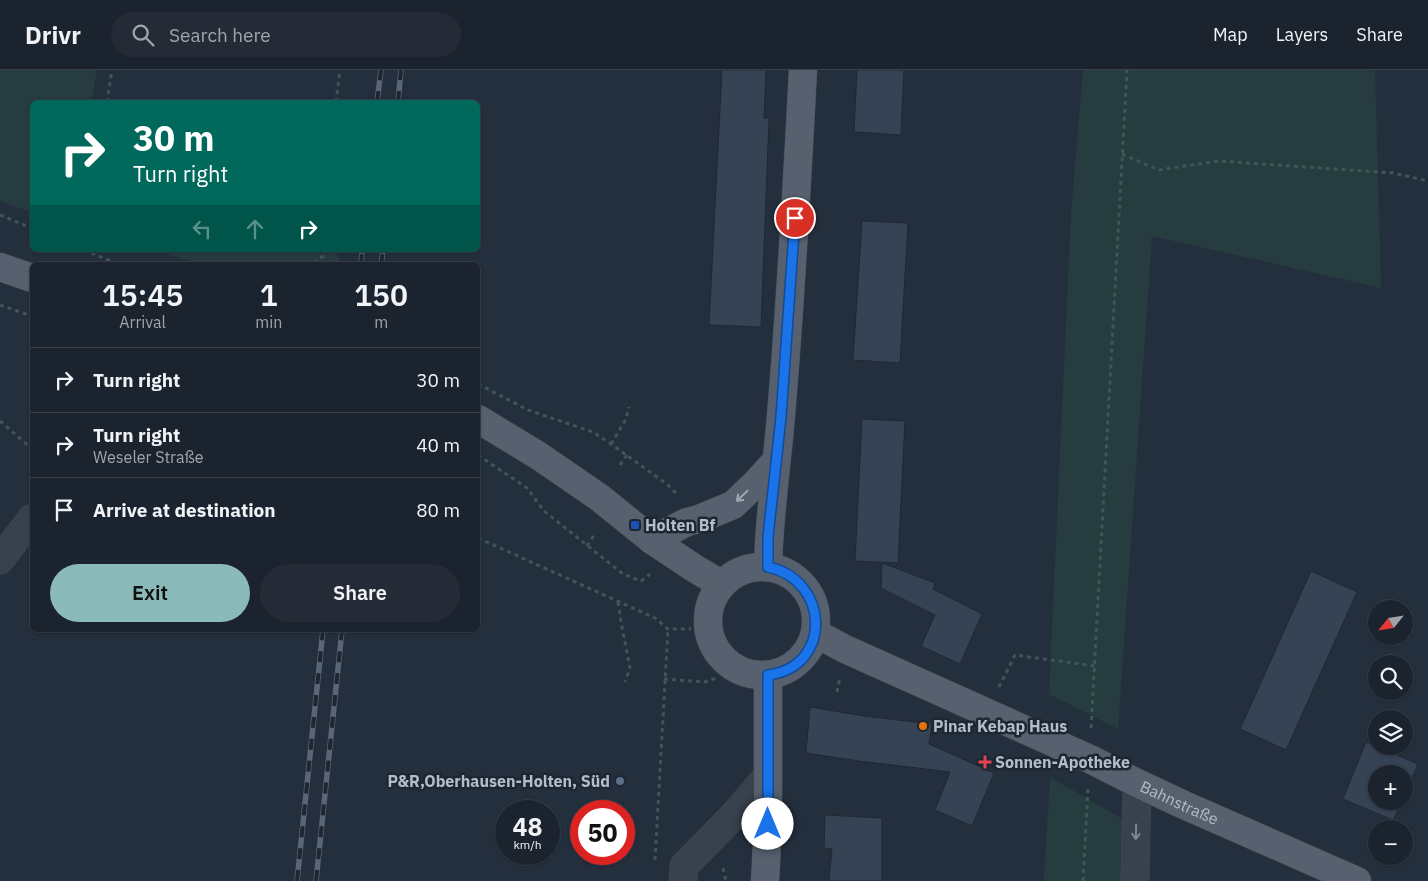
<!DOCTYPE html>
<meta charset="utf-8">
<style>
:root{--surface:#1b232e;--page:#242b36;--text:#f1f3f6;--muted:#a0a4aa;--line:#39404a;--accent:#8bbbb9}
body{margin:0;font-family:"IBM Plex Sans",sans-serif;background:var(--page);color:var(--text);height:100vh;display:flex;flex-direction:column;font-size:19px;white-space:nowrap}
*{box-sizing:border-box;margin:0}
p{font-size:16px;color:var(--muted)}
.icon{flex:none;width:28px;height:28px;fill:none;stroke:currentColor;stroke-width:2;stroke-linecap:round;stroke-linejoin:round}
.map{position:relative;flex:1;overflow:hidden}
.side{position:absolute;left:30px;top:192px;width:450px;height:370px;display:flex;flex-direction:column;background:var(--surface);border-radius:8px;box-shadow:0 1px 4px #0004,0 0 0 1px var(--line)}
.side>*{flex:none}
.top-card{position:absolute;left:30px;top:30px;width:450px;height:152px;border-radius:8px;box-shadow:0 1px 4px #0004,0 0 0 1px var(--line);background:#00695c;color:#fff;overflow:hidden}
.needle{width:32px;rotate:240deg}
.buttons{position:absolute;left:1368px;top:530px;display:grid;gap:10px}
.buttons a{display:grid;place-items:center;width:45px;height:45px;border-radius:50%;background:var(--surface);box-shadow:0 1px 4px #0004,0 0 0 1px var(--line);font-size:25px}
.speed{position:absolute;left:495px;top:730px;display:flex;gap:10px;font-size:25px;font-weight:700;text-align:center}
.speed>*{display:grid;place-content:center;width:65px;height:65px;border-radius:50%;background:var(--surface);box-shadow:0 1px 4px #0004,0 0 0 1px var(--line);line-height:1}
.speed small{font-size:12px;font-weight:400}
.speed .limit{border:8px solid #d22;background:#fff;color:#111}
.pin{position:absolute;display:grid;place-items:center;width:42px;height:42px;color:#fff;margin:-21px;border:2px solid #fff;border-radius:50%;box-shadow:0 1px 5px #0007}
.me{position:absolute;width:55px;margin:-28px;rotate:0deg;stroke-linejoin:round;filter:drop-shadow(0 0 4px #0008)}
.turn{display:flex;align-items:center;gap:18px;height:105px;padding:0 20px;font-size:22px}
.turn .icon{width:65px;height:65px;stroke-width:2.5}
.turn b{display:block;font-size:35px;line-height:42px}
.lanes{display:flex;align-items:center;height:48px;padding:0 20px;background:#0003;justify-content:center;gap:25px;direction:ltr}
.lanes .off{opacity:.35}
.eta{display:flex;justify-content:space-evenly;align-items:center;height:85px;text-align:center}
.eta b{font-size:30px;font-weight:600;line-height:35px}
.button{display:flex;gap:10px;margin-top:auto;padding:10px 20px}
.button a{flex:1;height:58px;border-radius:30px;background:var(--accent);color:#111;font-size:20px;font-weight:600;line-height:58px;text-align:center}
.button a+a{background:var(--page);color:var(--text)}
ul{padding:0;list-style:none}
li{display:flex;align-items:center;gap:15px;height:65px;padding:0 20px;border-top:1px solid var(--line)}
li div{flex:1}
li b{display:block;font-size:19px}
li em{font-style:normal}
header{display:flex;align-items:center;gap:30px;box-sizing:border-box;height:70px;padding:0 25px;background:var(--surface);border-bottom:1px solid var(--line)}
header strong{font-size:24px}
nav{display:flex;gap:28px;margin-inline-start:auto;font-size:18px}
.search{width:350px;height:45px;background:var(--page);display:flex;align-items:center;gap:12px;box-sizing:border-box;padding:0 18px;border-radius:28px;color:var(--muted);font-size:19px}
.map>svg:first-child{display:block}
</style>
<header>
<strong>Drivr</strong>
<div class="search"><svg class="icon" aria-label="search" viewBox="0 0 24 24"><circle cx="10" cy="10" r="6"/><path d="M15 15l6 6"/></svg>Search here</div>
<nav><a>Map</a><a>Layers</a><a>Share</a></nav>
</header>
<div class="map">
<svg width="1428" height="811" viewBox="0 0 1428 811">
<rect width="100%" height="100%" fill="#242f3e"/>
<g fill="#263c3f">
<polygon points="0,0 97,0 91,32 32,32 32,142 10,135 0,130"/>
<polygon points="1083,0 1375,0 1381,218 1152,166 1118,659 1049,624 1071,144"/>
<polygon points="154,180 335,180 341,192 340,195 202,195"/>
<polygon points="1050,707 1131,754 1129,811 1044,811"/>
</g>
<g fill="#364354" stroke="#1f2835">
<polygon points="722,0 766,0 764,48 769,48 761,257 709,255"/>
<polygon points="857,0 904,0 901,65 854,62"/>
<polygon points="862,151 908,153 900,293 853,290"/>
<polygon points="862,349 905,351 898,493 855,491"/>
<polygon points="882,493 935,513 933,519 982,544 960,594 921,576 935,545 881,518"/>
<polygon points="1311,501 1357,522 1286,680 1240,659"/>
<polygon points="810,637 864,646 932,654 929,674 994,703 972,756 935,740 950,702 859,691 806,683"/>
<polygon points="1366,672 1418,694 1404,726 1404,704 1376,704 1376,731 1402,731 1393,750 1343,729"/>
<polygon points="825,745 882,748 882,811 829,811 832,779 824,778"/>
</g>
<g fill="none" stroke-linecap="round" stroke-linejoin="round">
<defs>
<g id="minor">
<polyline points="0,490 32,448"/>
<polyline points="683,811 684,796 735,744 768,705"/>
<polyline points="1135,811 1137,713"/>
</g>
<g id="major">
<polyline points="0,197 32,208"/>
<polyline points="478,349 539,386 600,428 652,470 694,498 721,514"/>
<polyline points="652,470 687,452 699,449 733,435 756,413 776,391"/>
<circle cx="762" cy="551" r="54"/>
<path d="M768,497C769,446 777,396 781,345C791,230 797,115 803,0"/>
<path id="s1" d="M815,563L845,579L1090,689L1137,713L1184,735L1357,811"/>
<polyline points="765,811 768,754 768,605"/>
</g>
</defs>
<use href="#minor" stroke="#414a57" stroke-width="29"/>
<use href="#major" stroke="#414a57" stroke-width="29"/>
<g stroke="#3f5557" stroke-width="3" stroke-dasharray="4 4" stroke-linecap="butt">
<polyline points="107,32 112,0"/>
<polyline points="336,32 340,0"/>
<polyline points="1122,84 1159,100 1218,91 1393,103 1428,111"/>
<polyline points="0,145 32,158"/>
<polyline points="84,180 120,195"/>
<polyline points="306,195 315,192 323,186 320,180"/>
<polyline points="0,235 32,246"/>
<polyline points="478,314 528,340 593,362 611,374 668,415 678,425"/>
<polyline points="0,351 32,379"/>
<polyline points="611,374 626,349 629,337"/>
<polyline points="478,385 527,418 544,441 623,504 641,511 650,504"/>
<polyline points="620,395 627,385"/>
<polyline points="478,468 655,548 668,559 691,559"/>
<polyline points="587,476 594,465"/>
<polyline points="618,532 621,552 630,598 625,612"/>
<polyline points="664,609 705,612 719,607"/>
<polyline points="999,617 1015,585 1095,596"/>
<polyline points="837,622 840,607"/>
<polyline points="1091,658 1127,0"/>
<polyline points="655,790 668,559"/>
<polyline points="723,798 726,811"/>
<polyline points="1083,811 1088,719"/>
</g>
<use href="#minor" stroke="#38414e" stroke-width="28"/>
<use href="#major" stroke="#56606e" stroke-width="28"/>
<defs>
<g id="rail">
<polyline points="377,32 381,0"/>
<polyline points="398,32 401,0"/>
<polyline points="361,195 362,180"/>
<polyline points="381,195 383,180"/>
<polyline points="297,811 323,560"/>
<polyline points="316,811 342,560"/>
</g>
</defs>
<use href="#rail" stroke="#5a6575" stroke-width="5.5"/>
<use href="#rail" stroke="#1d2633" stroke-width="4" stroke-dasharray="11" stroke-linecap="butt"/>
</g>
<defs><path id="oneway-shaft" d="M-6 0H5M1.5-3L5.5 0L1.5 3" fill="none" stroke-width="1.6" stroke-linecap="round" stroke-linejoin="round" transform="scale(1.25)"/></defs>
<use stroke="#a1aab7" href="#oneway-shaft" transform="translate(742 426) rotate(137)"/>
<use stroke="#7c8592" href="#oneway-shaft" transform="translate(1136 762) rotate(91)"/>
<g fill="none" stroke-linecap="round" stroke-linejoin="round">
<defs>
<path id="route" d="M768,754V605C833,597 830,510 768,497V467L781,347L795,148"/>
</defs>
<use href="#route" stroke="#114b97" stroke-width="12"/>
<use href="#route" stroke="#1a73e8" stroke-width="9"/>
</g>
<rect fill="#1a4fb4" stroke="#1d2633" stroke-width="2" x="630" y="450" width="10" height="10" rx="2.5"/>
<circle fill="#e8710a" stroke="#1d2633" stroke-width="2" cx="923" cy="656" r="5"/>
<path fill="#e0444e" stroke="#1d2633" stroke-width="2" d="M982.5 684.5h5v5h5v5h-5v5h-5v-5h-5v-5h5z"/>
<circle fill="#5c6f8a" stroke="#1d2633" stroke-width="2" cx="620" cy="711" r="5"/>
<g text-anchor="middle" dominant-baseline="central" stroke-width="5" stroke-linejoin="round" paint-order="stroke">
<g font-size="16" font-weight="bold" fill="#b4bcc9" stroke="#1d2633" text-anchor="start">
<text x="645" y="455">Holten Bf</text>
<text x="933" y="656">Pinar Kebap Haus</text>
<text x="995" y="692">Sonnen-Apotheke</text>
<text x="610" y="711" text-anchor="end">P&amp;R,Oberhausen-Holten, Süd</text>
</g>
<g font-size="16" fill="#b4bcc9" stroke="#1d2633">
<text stroke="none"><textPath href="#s1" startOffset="402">Bahnstraße</textPath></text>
</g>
</g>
</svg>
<div class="buttons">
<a><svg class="needle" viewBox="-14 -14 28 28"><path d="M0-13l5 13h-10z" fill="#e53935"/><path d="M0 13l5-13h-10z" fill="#a0a4aa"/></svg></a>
<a><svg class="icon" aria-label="search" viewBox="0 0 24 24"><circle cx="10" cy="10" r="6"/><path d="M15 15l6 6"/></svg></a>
<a><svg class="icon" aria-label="layers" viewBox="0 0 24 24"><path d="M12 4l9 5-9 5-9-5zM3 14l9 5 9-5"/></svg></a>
<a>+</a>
<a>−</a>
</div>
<div class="speed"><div>48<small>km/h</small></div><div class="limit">50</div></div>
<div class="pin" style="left:795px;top:148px;background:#d93025"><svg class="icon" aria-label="arrive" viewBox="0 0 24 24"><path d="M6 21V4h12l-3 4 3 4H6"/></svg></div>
<svg class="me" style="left:768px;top:754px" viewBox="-20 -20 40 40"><circle r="19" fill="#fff"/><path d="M0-13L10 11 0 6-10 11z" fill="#1a73e8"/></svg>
<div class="top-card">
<div class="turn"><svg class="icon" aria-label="right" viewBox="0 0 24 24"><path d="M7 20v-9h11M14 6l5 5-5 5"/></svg><div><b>30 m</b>Turn right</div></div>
<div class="lanes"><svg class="icon off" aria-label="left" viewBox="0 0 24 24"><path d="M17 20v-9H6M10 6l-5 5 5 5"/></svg><svg class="icon off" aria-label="ahead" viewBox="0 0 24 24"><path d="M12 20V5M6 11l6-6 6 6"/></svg><svg class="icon" aria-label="right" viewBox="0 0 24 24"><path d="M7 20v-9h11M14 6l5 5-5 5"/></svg></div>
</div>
<section class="side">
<div class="eta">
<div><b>15:45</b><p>Arrival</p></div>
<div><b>1</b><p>min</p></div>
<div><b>150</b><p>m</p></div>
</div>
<ul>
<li><svg class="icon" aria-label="right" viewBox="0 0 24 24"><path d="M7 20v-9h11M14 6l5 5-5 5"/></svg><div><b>Turn right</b></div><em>30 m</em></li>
<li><svg class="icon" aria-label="right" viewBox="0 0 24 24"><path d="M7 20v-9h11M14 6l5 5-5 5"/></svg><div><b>Turn right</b><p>Weseler Straße</p></div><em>40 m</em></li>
<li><svg class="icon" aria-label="arrive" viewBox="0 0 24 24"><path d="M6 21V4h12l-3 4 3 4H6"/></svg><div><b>Arrive at destination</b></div><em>80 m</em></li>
</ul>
<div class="button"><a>Exit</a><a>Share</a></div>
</section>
</div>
